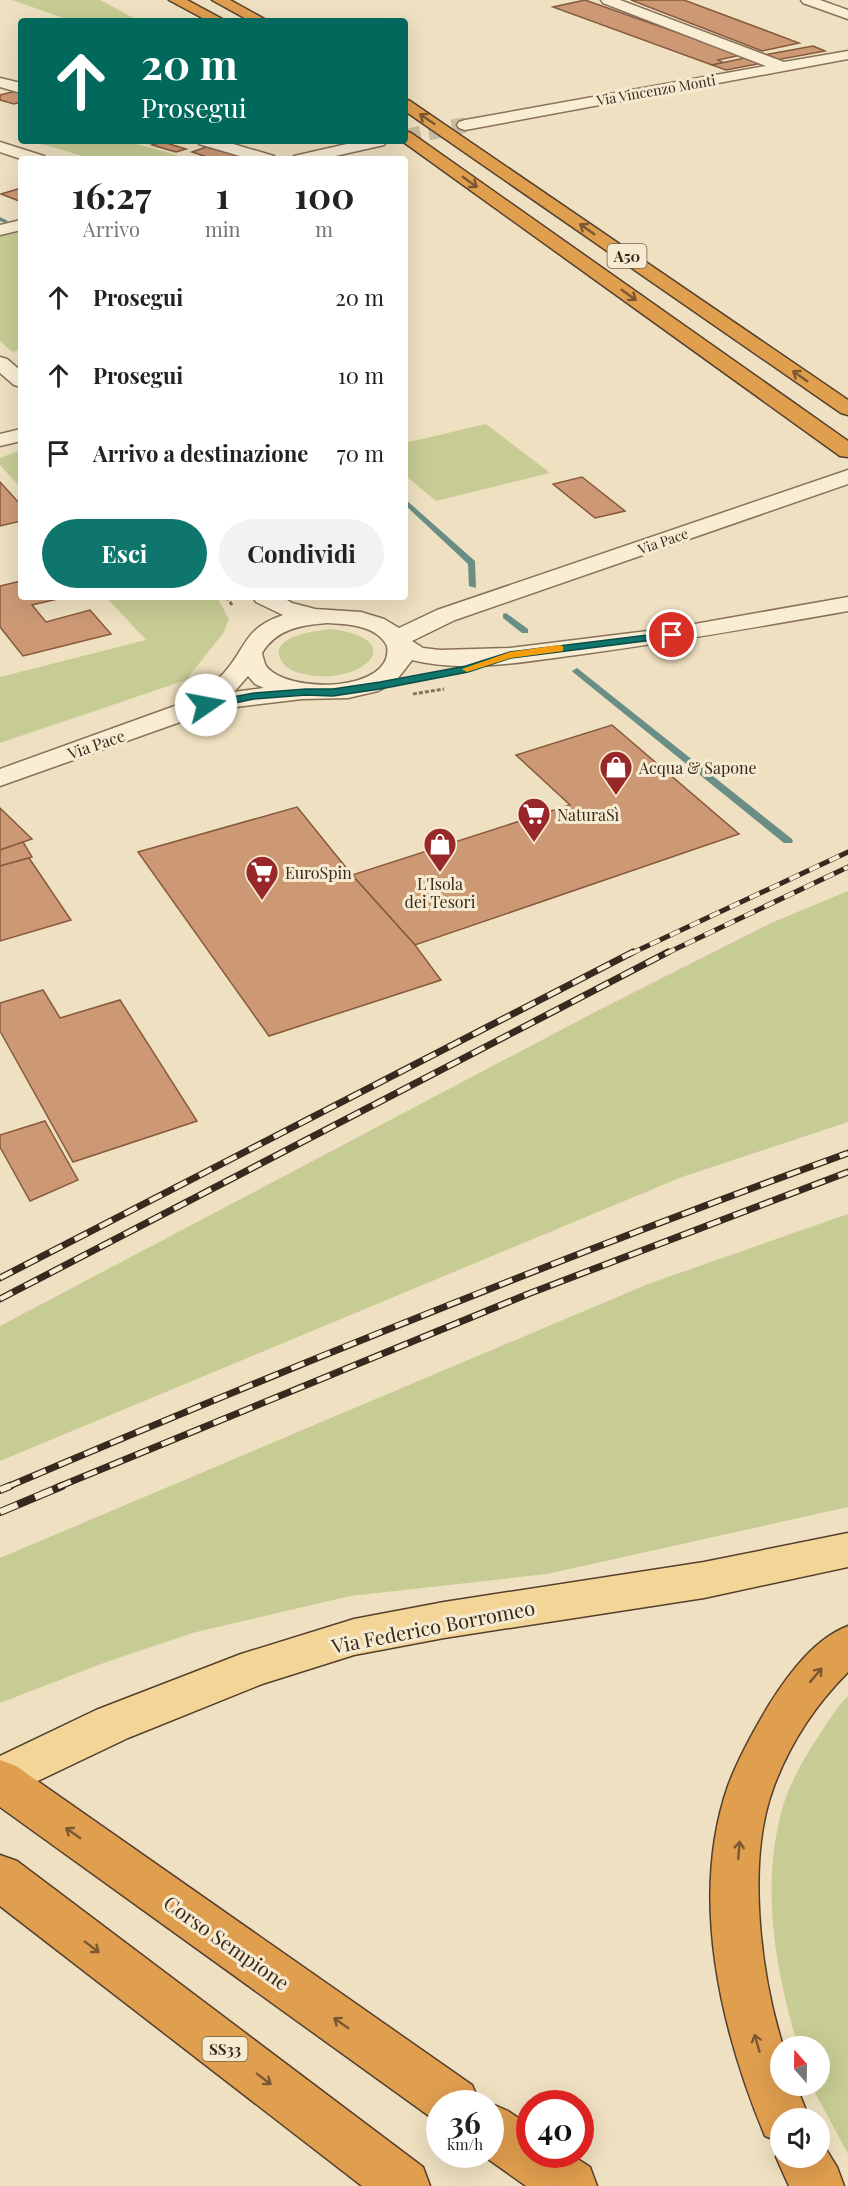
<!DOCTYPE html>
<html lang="it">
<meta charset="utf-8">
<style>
:root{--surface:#fff;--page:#f2f2f2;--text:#222;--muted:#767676;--accent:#0f766e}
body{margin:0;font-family:"Playfair Display",serif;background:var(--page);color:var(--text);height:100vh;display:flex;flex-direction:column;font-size:22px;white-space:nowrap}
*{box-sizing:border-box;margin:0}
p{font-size:20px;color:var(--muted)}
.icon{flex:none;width:33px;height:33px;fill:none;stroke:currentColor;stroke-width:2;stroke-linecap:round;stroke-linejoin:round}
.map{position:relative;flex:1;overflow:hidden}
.panel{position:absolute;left:18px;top:156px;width:390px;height:444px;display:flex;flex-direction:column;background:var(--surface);border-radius:6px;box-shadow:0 6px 24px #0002}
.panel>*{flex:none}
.top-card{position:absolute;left:18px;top:18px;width:390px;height:126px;border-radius:6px;box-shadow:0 6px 24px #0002;background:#00695c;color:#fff;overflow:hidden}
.needle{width:39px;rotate:340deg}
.buttons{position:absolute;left:770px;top:2036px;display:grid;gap:12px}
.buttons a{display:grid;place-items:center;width:60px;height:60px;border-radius:50%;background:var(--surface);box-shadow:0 6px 24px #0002;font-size:30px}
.speed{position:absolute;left:426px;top:2090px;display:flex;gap:12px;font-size:30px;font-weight:700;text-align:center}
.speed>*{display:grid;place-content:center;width:78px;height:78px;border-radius:50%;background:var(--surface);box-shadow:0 6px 24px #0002;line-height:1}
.speed small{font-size:15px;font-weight:400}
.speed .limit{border:9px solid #d22;background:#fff;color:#111}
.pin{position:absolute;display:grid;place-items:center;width:51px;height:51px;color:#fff;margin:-26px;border:3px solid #fff;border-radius:50%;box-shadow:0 2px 6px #0007}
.me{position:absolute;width:66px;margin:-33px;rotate:78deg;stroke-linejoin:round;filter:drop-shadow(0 0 4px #0008)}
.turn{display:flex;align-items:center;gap:21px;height:126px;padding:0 24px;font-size:27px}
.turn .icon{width:78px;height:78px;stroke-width:2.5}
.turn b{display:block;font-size:42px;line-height:51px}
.eta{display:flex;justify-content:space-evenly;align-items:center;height:102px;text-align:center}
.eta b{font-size:36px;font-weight:700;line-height:42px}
.button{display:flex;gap:12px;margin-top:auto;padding:12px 24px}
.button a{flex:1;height:69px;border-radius:36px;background:var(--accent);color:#fff;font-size:24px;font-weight:700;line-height:69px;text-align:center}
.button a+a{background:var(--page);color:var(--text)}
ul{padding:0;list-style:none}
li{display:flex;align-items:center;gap:18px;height:78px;padding:0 24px}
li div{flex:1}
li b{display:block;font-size:22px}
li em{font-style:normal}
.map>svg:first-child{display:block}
</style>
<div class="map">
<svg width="848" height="2186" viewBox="0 0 848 2186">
<rect width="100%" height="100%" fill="#eee0c0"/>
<g fill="#c7cc94">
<polygon points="12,0 100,0 139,21 72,21"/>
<polygon points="31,141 126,141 190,159 93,159"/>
<polygon points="15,229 21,231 21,350 12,352 0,341 0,233"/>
<polygon points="486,424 550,473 436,501 405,475 405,443"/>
<polygon points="21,450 21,488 0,465 0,458"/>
<polygon points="106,597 217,597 229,619 224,632 186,680 0,743 0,677 146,640"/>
<path d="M332,629C412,640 361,687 304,674C296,673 285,668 281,660C268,636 319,630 332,629Z"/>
<polygon points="848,891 848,1122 682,1177 0,1461 0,1326 595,1012 771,923"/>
<polygon points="848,1214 848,1507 547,1574 350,1596 192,1633 101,1664 0,1703 0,1558 648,1284"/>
<path d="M848,1696V2154L811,2085H819V2046H798C775,1970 760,1885 783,1806C790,1783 803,1760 816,1740C826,1725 835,1709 848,1696Z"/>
</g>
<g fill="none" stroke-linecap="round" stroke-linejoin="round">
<g fill="#6a8e85" fill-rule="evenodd">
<polygon points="0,217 8,221 5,223 0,221"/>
<polygon points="405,499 475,561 476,588 469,586 468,564 405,505"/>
<polygon points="506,613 528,629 528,633 522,633 503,618 503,614"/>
<polygon points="577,668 792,839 793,841 792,843 784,843 574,673 572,671"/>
</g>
</g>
<g fill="#cd9975" stroke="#875a3d" stroke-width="1.5">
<polygon points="585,0 741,55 718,60 724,63 712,65 553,7"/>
<polygon points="631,0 684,0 799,43 762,51"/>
<polygon points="813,46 825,51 776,60 764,55"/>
<polygon points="749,57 763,63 726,70 712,65"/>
<polygon points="16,91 21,92 21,102 14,104 0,100 0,95"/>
<polygon points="163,142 186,149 176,152 152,145"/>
<polygon points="206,147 240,156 232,159 206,159 210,158 192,152"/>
<polygon points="21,188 21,200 19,201 1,194"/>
<polygon points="582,477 625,511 595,518 553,484"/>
<polygon points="0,482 21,505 21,521 0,526"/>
<polygon points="21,581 21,597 66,597 32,605 46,622 90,610 111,634 23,656 0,627 0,586"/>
<polygon points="612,725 739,834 415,945 352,875 570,805 516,755"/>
<polygon points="297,807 352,875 415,945 441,980 269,1036 138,852"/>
<polygon points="0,808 32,839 0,850"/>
<polygon points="23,842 32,857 0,866 0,850"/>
<polygon points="29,858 71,920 0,941 0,866"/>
<polygon points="43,990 60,1018 120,1000 197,1121 73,1162 0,1031 0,1003"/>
<polygon points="45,1121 78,1180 30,1201 0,1147 0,1135"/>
</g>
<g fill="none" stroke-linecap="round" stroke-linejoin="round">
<polyline stroke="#c9bb9f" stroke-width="16" stroke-dasharray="16 8" stroke-linecap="butt" points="405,137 465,125"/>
<defs>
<g id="minor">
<polygon points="601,0 620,0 784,62 848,51 848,59 465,130 459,128 457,125 459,122 465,120 766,66 603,3"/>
<polygon points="801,0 820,0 848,10 848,19 803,3"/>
<polygon points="0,78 21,83 21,93 0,87"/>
<polygon points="197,141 223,141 274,156 276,159 250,159 199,144"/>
<polygon points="360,141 386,142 384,145 322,159 292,159 294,156"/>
<polygon points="0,142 44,156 46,159 21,159 0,152"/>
<polygon points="21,220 21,230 0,235 0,225"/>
<polygon points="0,357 7,359 21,371 21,387 14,385 0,373"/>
<polygon points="21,429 21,441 0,446 0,434"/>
<path d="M848,470V484L455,620L412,641L423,648L440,650L510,648L672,628L848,597V611C757,627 667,643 576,655C523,662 464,673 412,660L395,682L378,691L348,698L302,699L236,707L200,715L0,786V769L183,703C198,695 212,685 224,673C248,646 243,629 283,615L256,602L253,597H282L292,603L315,609L361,612L384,619L399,628L437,610ZM327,623C347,624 377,625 387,646C395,692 288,695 266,666C264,662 263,657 262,653C276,629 301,625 327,623ZM248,676L255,684L264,688L234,692Z"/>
</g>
<polygon id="major" points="848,1533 848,1567 704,1598 444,1638 354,1655 262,1684 128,1738 0,1799 0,1756 96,1710 241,1654 354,1619 444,1602 704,1562"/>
<g id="highway">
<polygon points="169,0 187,0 226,21 208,21"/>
<polygon points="212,0 230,0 268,21 250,21"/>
<polygon points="405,99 410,101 848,400 848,415 841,413 405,111"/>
<polygon points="405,131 411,133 848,441 848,457 840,456 402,141 405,141"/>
<path d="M848,1626V1672C816,1704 790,1743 774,1786C746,1859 760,1973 783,2046H780V2085H796L809,2118H780V2142L765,2136C721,2030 689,1898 728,1786C738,1759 754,1730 769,1705C788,1675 814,1639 848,1626Z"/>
<polygon points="0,1760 16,1766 472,2085 480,2103 440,2103 440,2122 436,2121 0,1807"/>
<polygon points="0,1855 17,1861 423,2167 430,2186 362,2186 0,1906"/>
<polygon points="490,2103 508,2111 530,2126 530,2154 570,2154 590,2167 597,2186 526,2186 481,2154 490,2154"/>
<polygon points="819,2138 837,2167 844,2186 789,2186 776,2157 780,2147 780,2157 819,2157"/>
</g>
</defs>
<use href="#minor" stroke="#887158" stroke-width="3"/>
<use href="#major" stroke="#553f2c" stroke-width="3"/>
<use href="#highway" stroke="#553f2c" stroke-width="3"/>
<g stroke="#887158" stroke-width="3" stroke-dasharray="4 2" stroke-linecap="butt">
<polyline points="226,597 233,606"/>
<polyline points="413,694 444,689"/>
</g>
<use href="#minor" fill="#f9edd4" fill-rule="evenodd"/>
<use href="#major" fill="#f3d597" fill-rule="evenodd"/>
<use href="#highway" fill="#e09e4f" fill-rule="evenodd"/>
<defs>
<g id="rail-far2">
<polyline points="630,954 848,852"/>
<polyline points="665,954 848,867"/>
</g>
<g id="rail-far1">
<polyline points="0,1278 633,952"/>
<polyline points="0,1299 668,952"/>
<path d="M7,1487C285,1369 564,1256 848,1153"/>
<polyline points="58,1487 528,1294 848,1172"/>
</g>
<g id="rail">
<polyline points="0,1490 10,1486"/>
<polyline points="0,1512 62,1486"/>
</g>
</defs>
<use href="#rail-far2" stroke="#37291d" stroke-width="5"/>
<use href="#rail-far1" stroke="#37291d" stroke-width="7"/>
<use href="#rail" stroke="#37291d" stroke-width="8"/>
<use href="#rail-far2" stroke="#f6ead0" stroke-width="4" stroke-dasharray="11" stroke-linecap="butt"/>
<use href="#rail-far1" stroke="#f6ead0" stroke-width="4.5" stroke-dasharray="14" stroke-linecap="butt"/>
<use href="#rail" stroke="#f6ead0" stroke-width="6" stroke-dasharray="19" stroke-linecap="butt"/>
</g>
<defs><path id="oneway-shaft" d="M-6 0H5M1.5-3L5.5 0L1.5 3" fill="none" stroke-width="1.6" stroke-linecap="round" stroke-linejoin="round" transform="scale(1.5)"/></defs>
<g stroke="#7b5831">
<use href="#oneway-shaft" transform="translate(427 119) rotate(-146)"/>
<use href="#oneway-shaft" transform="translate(470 182) rotate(36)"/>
<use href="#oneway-shaft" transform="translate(587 229) rotate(-145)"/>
<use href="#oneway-shaft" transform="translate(629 295) rotate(36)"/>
<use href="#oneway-shaft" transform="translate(800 376) rotate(-145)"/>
<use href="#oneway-shaft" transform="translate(816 1675) rotate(-50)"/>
<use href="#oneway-shaft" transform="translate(73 1833) rotate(-145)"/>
<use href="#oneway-shaft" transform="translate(739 1850) rotate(-85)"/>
<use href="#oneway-shaft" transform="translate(92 1947) rotate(37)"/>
<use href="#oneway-shaft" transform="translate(341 2023) rotate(-145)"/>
<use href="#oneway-shaft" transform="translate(757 2043) rotate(-106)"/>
<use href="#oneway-shaft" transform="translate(264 2079) rotate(37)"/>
</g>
<polygon fill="#0f766e" stroke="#0a4d48" stroke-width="1.5" points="672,632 676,633 676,637 511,658 468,672 380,689 333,696 306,695 254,699 206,709 200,705 206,702 254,693 306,689 333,689 380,682 466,666 510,652"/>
<polygon fill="#f59e0b" points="559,645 563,646 563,651 511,658 467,672 462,669 510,652"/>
<defs>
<symbol id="shop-pin" viewBox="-11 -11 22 30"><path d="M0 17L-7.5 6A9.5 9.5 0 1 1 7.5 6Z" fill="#982729" stroke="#f6ead0"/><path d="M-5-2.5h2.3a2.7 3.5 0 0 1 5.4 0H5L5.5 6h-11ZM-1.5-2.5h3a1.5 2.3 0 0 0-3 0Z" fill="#fff"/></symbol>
<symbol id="supermarket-pin" viewBox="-11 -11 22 30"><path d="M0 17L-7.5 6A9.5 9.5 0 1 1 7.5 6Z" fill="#982729" stroke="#f6ead0"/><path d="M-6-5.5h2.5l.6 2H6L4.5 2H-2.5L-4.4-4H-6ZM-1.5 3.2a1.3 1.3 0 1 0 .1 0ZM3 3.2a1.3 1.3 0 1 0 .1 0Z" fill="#fff"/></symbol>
</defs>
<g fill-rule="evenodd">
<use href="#shop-pin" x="597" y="748" width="38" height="52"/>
<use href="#supermarket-pin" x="515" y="795" width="38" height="52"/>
<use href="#shop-pin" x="421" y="825" width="38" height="52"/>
<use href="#supermarket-pin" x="243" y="853" width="38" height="52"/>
</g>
<g text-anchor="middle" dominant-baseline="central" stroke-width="6" stroke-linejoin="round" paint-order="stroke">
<g font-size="14" fill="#37291d" stroke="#f6ead0">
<text transform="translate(656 90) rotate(-10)">Via Vincenzo Monti</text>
<text transform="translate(663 541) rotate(-19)">Via Pace</text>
</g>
<g fill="#f6ead0" stroke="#706353" stroke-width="1.5">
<rect x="607.5" y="244" width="39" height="24" rx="4.5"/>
<rect x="202.5" y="2037" width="45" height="24" rx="4.5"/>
</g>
<g font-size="15" font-weight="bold" fill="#37291d">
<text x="627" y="256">A50</text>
<text x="225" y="2049">SS33</text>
</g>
<g font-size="16" fill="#37291d" stroke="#f6ead0">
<text transform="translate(96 744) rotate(-19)">Via Pace</text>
</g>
<g font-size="16" fill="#37291d" stroke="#f6ead0" text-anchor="start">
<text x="639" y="767">Acqua &amp; Sapone</text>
<text x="557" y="814">NaturaSì</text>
<text x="285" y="872">EuroSpin</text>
<text x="440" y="883" text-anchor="middle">L'Isola<tspan x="440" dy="18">dei Tesori</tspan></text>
</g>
<g font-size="20" fill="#37291d" stroke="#f6ead0">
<text transform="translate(433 1626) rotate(-11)">Via Federico Borromeo</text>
<text transform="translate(227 1942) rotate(35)">Corso Sempione</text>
</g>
</g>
</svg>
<div class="buttons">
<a><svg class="needle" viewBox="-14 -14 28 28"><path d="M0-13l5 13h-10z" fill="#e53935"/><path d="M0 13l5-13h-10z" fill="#767676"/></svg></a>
<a><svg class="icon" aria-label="sound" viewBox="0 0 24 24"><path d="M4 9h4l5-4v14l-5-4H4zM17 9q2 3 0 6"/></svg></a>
</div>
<div class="speed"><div>36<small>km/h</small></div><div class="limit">40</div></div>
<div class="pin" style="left:672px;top:635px;background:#d93025"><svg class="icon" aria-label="arrive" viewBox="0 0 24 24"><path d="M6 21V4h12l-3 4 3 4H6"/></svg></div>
<svg class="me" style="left:206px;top:705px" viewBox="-20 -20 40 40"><circle r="19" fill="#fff"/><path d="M0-13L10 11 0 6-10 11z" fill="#0f766e"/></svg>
<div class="top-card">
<div class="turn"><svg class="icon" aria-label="ahead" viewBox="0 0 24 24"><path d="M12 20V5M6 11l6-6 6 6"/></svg><div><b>20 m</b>Prosegui</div></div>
</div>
<section class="panel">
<div class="eta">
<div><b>16:27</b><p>Arrivo</p></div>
<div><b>1</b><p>min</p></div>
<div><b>100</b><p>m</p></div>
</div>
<ul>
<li><svg class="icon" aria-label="ahead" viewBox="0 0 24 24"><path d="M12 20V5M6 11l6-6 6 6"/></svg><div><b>Prosegui</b></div><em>20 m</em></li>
<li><svg class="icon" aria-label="ahead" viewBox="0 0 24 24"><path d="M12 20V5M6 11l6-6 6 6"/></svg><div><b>Prosegui</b></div><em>10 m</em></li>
<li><svg class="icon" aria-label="arrive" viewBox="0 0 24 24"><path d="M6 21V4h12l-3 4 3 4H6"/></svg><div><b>Arrivo a destinazione</b></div><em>70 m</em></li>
</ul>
<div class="button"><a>Esci</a><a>Condividi</a></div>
</section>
</div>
